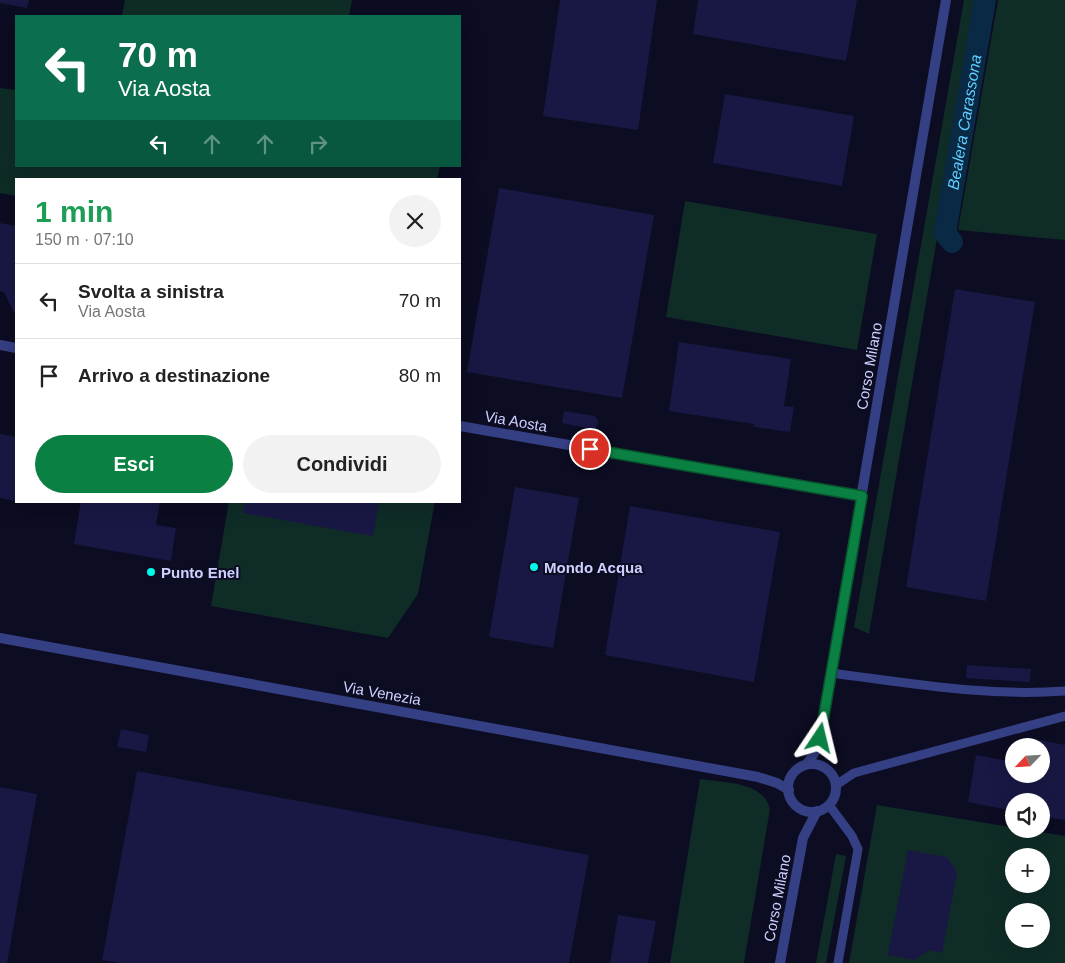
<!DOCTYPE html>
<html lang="it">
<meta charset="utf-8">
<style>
:root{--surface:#fff;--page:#f2f2f2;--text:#222;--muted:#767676;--line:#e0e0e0;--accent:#0b8043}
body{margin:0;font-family:Arial,sans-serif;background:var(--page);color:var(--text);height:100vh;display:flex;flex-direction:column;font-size:19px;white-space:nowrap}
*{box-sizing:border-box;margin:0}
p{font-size:16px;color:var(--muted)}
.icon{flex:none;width:28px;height:28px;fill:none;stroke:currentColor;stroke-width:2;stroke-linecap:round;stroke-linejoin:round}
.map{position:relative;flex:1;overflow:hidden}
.details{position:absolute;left:15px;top:178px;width:446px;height:325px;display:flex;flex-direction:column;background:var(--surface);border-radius:0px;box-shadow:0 5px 20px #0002}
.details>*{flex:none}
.hud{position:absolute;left:15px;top:15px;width:446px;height:152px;border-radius:0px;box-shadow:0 5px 20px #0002;background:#0b6e4f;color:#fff;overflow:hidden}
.needle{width:32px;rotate:245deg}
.tools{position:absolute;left:1005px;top:738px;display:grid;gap:10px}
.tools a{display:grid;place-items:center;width:45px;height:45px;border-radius:50%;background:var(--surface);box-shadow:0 5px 20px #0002;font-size:25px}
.pin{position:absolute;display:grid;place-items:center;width:42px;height:42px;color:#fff;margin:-21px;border:2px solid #fff;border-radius:50%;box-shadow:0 1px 5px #0007}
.me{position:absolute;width:55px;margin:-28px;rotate:10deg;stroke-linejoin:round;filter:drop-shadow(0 0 4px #0008)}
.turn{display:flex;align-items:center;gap:18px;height:105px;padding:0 20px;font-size:22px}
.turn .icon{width:65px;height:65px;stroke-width:2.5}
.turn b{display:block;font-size:35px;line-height:42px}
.lanes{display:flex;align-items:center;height:48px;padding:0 20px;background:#0003;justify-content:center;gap:25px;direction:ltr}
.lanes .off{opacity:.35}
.round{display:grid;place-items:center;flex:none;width:52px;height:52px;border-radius:26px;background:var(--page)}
.head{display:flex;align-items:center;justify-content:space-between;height:85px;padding:0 20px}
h1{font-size:30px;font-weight:700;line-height:38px;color:#1e9e55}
.action{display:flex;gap:10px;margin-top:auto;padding:10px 20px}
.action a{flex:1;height:58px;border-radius:30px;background:var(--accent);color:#fff;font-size:20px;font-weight:700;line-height:58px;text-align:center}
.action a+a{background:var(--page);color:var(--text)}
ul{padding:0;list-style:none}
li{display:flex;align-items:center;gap:15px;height:75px;padding:0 20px;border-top:1px solid var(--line)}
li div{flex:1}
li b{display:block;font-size:19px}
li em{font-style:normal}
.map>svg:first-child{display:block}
</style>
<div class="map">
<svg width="1065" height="963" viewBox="0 0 1065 963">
<rect width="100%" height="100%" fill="#0c0c22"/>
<g fill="#0f2c27" fill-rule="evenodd">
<polygon points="125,0 352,0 349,16 122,16"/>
<polygon points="964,0 978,0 869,634 854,627"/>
<polygon points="998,0 1065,0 1065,240 958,230"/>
<polygon points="0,88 16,90 16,166 440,166 437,179 16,179 16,196 0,193"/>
<polygon points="685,201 877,234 857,350 666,317"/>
<polygon points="229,501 435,501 418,594 388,638 211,606"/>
<path d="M700,779C725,783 763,781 770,809L744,963H670Z"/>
<path d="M877,805L1065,836V963H849ZM1014,856H1041V884H1014ZM1014,911H1041V939H1014Z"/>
<polygon points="836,854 846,856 826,963 816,963"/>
</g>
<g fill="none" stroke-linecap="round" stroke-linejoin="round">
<path stroke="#092945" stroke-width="22" id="s1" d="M952,242L945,233L985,0"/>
</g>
<g fill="#191844">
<polygon points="0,0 29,0 27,8 0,3"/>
<polygon points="560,0 657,0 638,130 543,116"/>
<polygon points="698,0 857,0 846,61 693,34"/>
<polygon points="725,94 854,116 842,186 713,163"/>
<polygon points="499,188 654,215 622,398 467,372"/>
<polygon points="0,223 16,226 16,312 14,313 4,292 0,291"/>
<polygon points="955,289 1035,302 986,601 906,587"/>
<polygon points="679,342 791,359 784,406 794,407 790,432 754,427 754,424 669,411"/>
<polygon points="564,411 595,416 598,421 596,430 562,423"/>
<polygon points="0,434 16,437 16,501 0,498"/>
<polygon points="515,487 579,498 553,648 489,637"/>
<polygon points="81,501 160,501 156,525 176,528 171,561 74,544"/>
<polygon points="245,501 379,501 373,536 243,513"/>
<polygon points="630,506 780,532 754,682 605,655"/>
<polygon points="967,665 1031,669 1030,682 966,678"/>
<polygon points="121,729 149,735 146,752 117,747"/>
<polygon points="1039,740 1065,745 1065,820 1041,816 1041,801 1014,801 1014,811 968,802 976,755 1014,762 1014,774 1041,774"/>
<polygon points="137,771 589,855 569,963 120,963 102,960"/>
<polygon points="0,787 37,794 7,963 0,963"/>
<polygon points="908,850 947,857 957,872 942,953 929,950 915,960 888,955"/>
<polygon points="618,915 656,921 648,963 610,963"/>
</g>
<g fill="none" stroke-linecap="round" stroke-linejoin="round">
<g stroke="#353f83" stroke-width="9">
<path d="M831,673C909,683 986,697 1065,691"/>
<polyline points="836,785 854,773 1065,716"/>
<polyline points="829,805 852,836 858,849 838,963"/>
</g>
<g stroke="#353f83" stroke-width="10">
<polyline points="0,345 16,348"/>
<polyline points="460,426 862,496"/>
<polyline points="0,638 758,777 777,783 789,790"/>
<polyline points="807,764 816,750 820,738 946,0"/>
<circle cx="812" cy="788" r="24"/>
<polyline points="780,963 803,838 817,811"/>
</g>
</g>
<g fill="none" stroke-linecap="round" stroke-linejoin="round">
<defs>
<polyline id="route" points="590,449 862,496 820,738"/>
</defs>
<use href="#route" stroke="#07532c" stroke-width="12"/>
<use href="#route" stroke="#0b8043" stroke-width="9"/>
</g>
<g fill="#00f9e8" stroke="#0c0c22" stroke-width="2">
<circle cx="534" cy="567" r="5"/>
<circle cx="151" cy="572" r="5"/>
</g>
<g text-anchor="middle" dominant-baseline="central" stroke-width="4" stroke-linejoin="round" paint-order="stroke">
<g font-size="15" fill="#ced0ff" stroke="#0c0c22">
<text transform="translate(869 366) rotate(-80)">Corso Milano</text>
<text transform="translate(516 421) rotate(10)">Via Aosta</text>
<text transform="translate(382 693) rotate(10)">Via Venezia</text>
<text transform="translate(777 898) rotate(-79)">Corso Milano</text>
</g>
<g font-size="15" font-weight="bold" fill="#ced0ff" stroke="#0c0c22" text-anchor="start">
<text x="544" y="567">Mondo Acqua</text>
<text x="161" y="572">Punto Enel</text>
</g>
<g font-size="16" font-style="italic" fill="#5cceff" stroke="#0c0c22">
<text stroke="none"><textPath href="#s1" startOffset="124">Bealera Carassona</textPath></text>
</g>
</g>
</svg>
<div class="tools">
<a><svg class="needle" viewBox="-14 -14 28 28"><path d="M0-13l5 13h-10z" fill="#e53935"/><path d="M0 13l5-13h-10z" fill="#767676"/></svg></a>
<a><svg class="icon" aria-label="sound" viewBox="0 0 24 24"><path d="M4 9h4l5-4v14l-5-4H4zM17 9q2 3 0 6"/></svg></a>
<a>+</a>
<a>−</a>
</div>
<div class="pin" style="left:590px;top:449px;background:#d93025"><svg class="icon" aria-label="arrive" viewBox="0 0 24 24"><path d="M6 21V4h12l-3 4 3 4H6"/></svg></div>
<svg class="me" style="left:820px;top:738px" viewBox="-20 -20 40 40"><path d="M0-17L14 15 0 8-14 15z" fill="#0b8043" stroke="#fff" stroke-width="4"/></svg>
<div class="hud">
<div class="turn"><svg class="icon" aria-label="left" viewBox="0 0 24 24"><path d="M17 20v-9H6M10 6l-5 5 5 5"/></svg><div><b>70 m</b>Via Aosta</div></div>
<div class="lanes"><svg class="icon" aria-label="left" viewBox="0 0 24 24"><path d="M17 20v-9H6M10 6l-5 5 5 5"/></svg><svg class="icon off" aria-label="ahead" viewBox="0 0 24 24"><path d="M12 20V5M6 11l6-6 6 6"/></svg><svg class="icon off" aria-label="ahead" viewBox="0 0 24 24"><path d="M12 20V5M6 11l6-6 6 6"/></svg><svg class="icon off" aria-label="right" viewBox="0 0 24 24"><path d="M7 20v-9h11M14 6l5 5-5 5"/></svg></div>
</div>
<section class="details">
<div class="head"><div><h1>1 min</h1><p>150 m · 07:10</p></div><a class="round"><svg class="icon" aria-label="close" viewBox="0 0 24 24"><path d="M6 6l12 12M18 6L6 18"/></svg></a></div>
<ul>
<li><svg class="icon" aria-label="left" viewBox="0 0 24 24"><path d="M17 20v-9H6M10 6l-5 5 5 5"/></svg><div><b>Svolta a sinistra</b><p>Via Aosta</p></div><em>70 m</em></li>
<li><svg class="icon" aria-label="arrive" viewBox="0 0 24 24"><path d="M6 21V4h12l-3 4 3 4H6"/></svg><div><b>Arrivo a destinazione</b></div><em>80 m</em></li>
</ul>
<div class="action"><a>Esci</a><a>Condividi</a></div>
</section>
</div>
